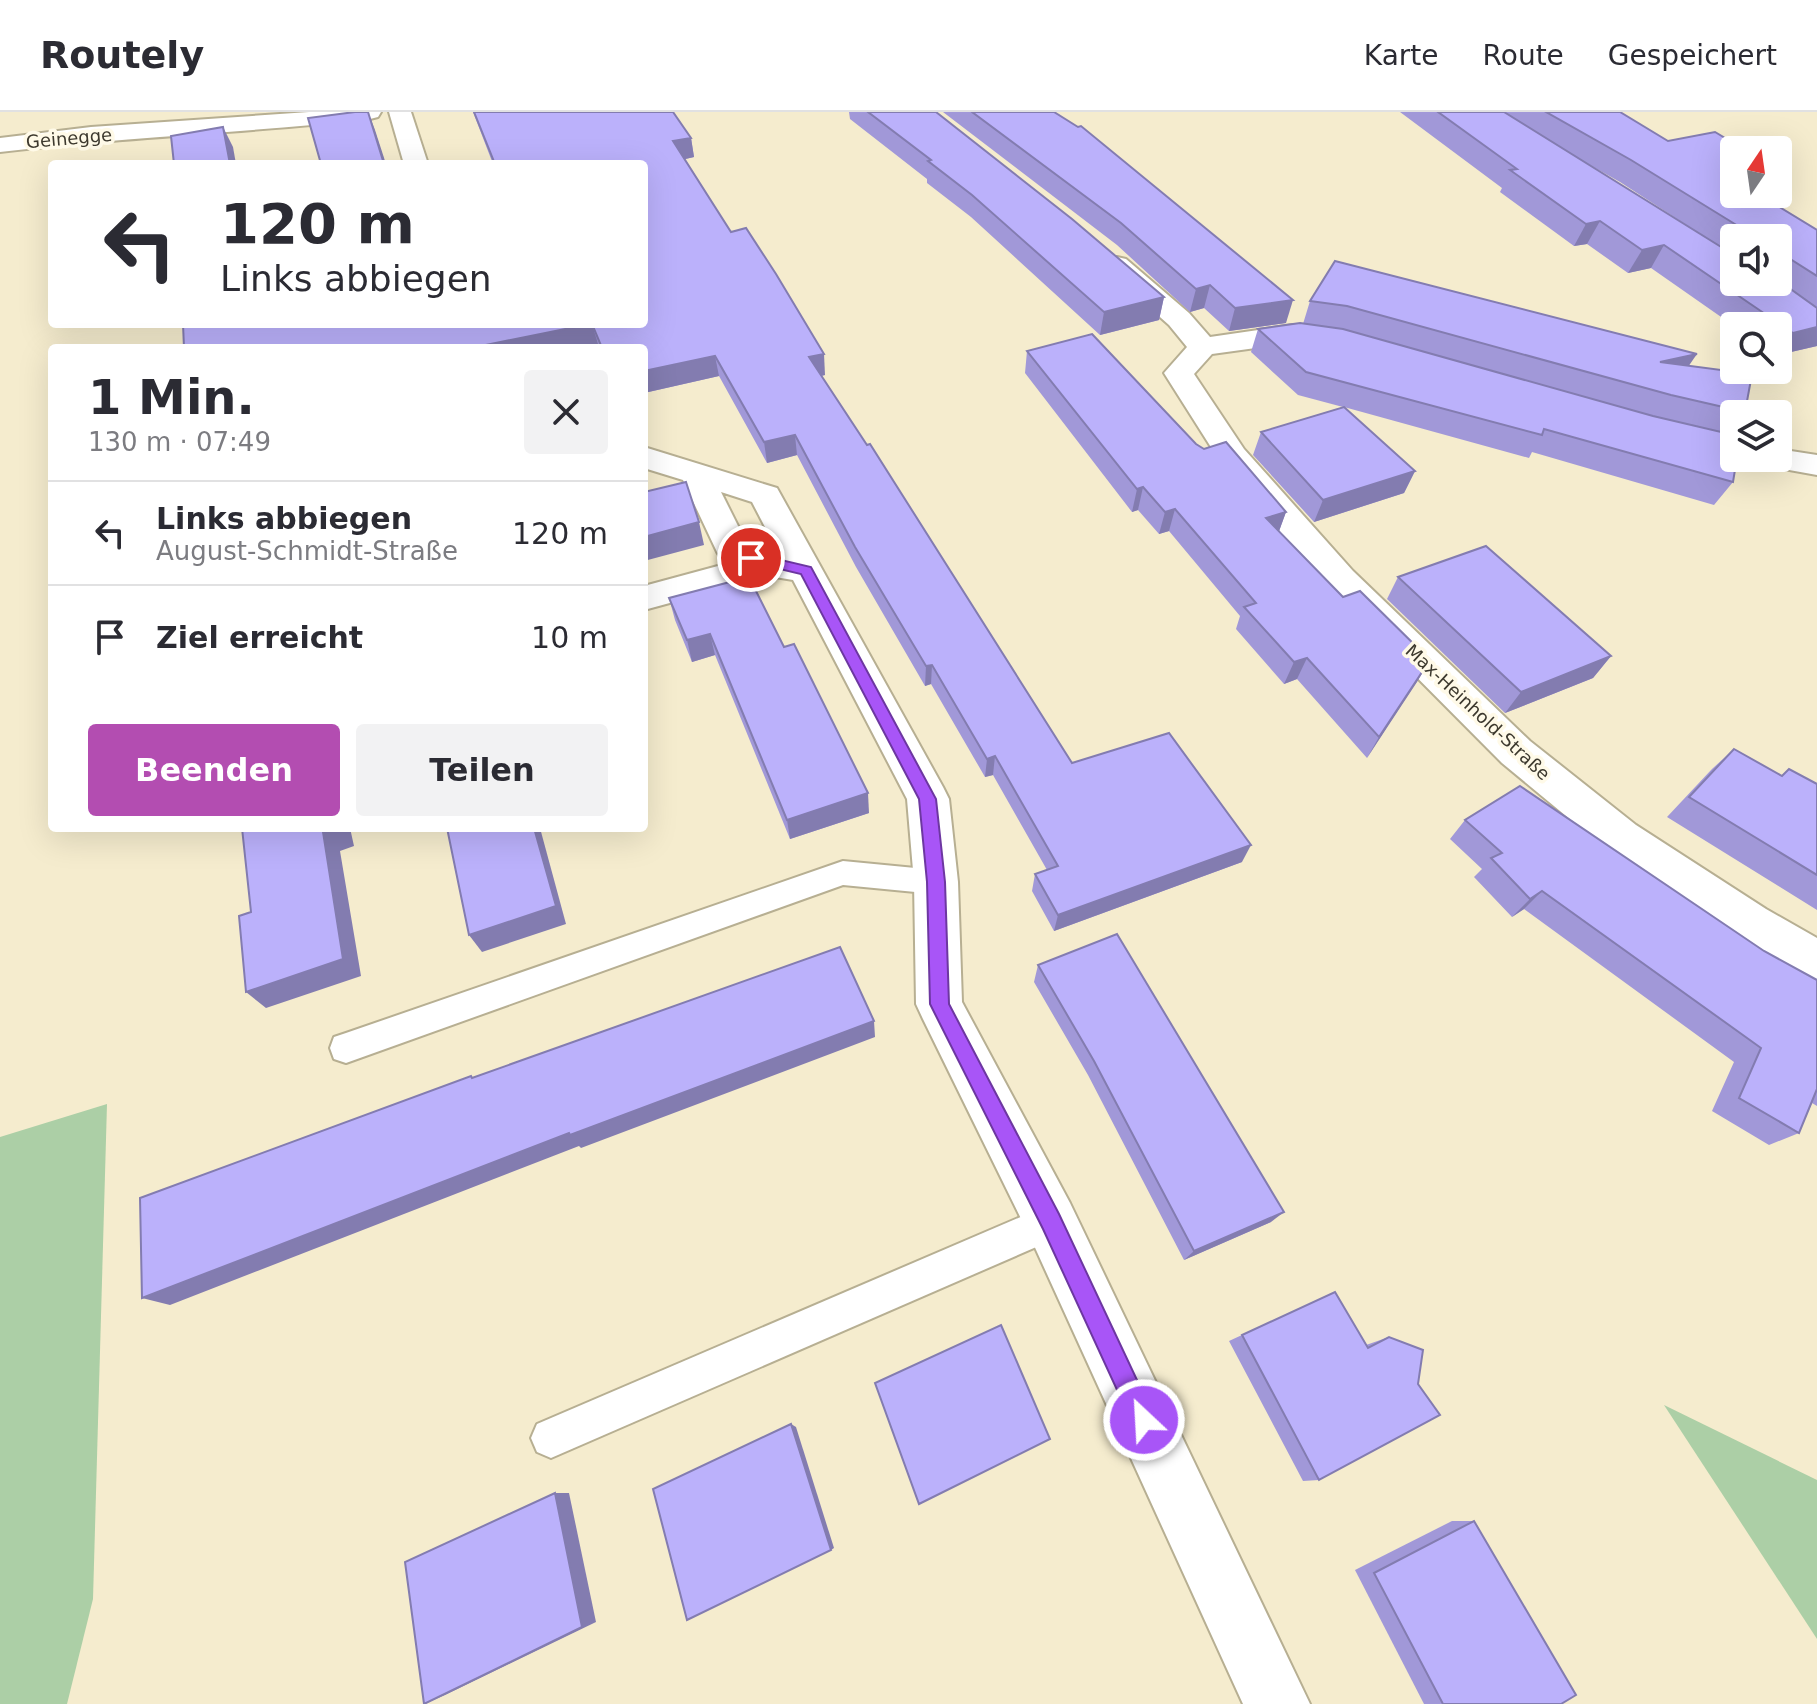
<!DOCTYPE html>
<html lang="de">
<meta charset="utf-8">
<style>
:root{--surface:#fff;--page:#f2f2f3;--text:#2b2b33;--muted:#7c7c81;--line:#e1e1e2;--accent:#b34db1}
body{margin:0;font-family:"DejaVu Sans",sans-serif;background:var(--page);color:var(--text);height:100vh;display:flex;flex-direction:column;font-size:30px;white-space:nowrap}
*{box-sizing:border-box;margin:0}
p{font-size:26px;color:var(--muted)}
.icon{flex:none;width:44px;height:44px;fill:none;stroke:currentColor;stroke-width:2;stroke-linecap:round;stroke-linejoin:round}
.map{position:relative;flex:1;overflow:hidden}
.panel{position:absolute;left:48px;top:232px;width:600px;height:488px;display:flex;flex-direction:column;background:var(--surface);border-radius:8px;box-shadow:0 8px 32px #0002}
.panel>*{flex:none}
.guide{position:absolute;left:48px;top:48px;width:600px;height:168px;border-radius:8px;box-shadow:0 8px 32px #0002;background:#fff;color:var(--text);overflow:hidden}
.needle{width:52px;rotate:13deg}
.controls{position:absolute;left:1720px;top:24px;display:grid;gap:16px}
.controls a{display:grid;place-items:center;width:72px;height:72px;border-radius:8px;background:var(--surface);box-shadow:0 8px 32px #0002;font-size:40px}
.pin{position:absolute;display:grid;place-items:center;width:68px;height:68px;color:#fff;margin:-34px;border:4px solid #fff;border-radius:50%;box-shadow:0 2px 8px #0007}
.me{position:absolute;width:88px;margin:-44px;rotate:335deg;stroke-linejoin:round;filter:drop-shadow(0 0 6px #0008)}
.turn{display:flex;align-items:center;gap:28px;height:168px;padding:0 40px;font-size:36px}
.turn .icon{width:104px;height:104px;stroke-width:2.5}
.turn b{display:block;font-size:56px;line-height:68px}
.round{display:grid;place-items:center;flex:none;width:84px;height:84px;border-radius:8px;background:var(--page)}
.headline{display:flex;align-items:center;justify-content:space-between;height:136px;padding:0 40px}
h1{font-size:48px;font-weight:600;line-height:60px}
.cta{display:flex;gap:16px;margin-top:auto;padding:16px 40px}
.cta a{flex:1;height:92px;border-radius:8px;background:var(--accent);color:#fff;font-size:32px;font-weight:600;line-height:92px;text-align:center}
.cta a+a{background:var(--page);color:var(--text)}
ul{padding:0;list-style:none}
li{display:flex;align-items:center;gap:24px;height:104px;padding:0 40px;border-top:2px solid var(--line)}
li div{flex:1}
li b{display:block;font-size:30px}
li em{font-style:normal}
header{display:flex;align-items:center;gap:48px;box-sizing:border-box;height:112px;padding:0 40px;background:var(--surface);border-bottom:2px solid var(--line)}
header strong{font-size:38px}
nav{display:flex;gap:44px;margin-inline-start:auto;font-size:28px}
.map>svg:first-child{display:block}
</style>
<header>
<strong>Routely</strong>
<nav><a>Karte</a><a>Route</a><a>Gespeichert</a></nav>
</header>
<div class="map">
<svg width="1817" height="1592" viewBox="0 0 1817 1592">
<rect width="100%" height="100%" fill="#f5ecce"/>
<g fill="#accfa6">
<polygon points="107,992 93,1487 67,1592 0,1592 0,1025"/>
<polygon points="1664,1293 1817,1368 1817,1527"/>
</g>
<g fill="none" stroke-linecap="round" stroke-linejoin="round">
<defs>
<g id="service">
<polygon points="843,749 936,758 946,761 951,770 946,779 936,782 843,773 346,951 334,947 330,936 334,925 346,921"/>
<polygon points="1051,1092 1064,1097 1069,1110 1064,1123 551,1346 537,1340 531,1326 537,1312"/>
</g>
<g id="minor">
<path d="M309,0H381L378,5L370,7C247,21 123,25 0,40V26L91,15Z"/>
<polygon points="389,0 411,0 428,52 404,52"/>
<polygon points="1117,145 1126,147 1189,201 1210,225 1292,213 1324,219 1328,225 1324,231 1314,234 1292,231 1212,242 1194,262 1244,337 1353,459 1530,629 1636,713 1766,797 1817,826 1817,869 1801,863 1734,825 1606,737 1502,651 1329,477 1221,351 1164,261 1187,235 1169,213 1108,159 1104,153 1108,147"/>
<path d="M644,335L777,376L943,675L949,687L958,770L962,890L1070,1091L1310,1592H1243L1032,1129L923,907L916,892L914,770L907,687L793,468L769,464L644,498V474L729,451L722,448L717,440L683,368L644,356ZM721,380L752,390L779,442L747,432Z"/>
<polygon points="1778,337 1817,343 1817,363 1761,353 1756,346 1778,346"/>
</g>
</defs>
<use href="#service" stroke="#b7af92" stroke-width="4"/>
<use href="#minor" stroke="#b7af92" stroke-width="4"/>
<use href="#service" fill="#fff" fill-rule="evenodd"/>
<use href="#minor" fill="#fff" fill-rule="evenodd"/>
</g>
<g fill="#a198d8" fill-rule="evenodd">
<polygon points="473,0 673,0 691,26 694,45 685,47 731,120 825,263 821,264 1072,651 1242,750 1054,819 1032,779 1035,762 1047,758 993,663 985,665 931,572 925,574 856,455 797,343 767,351 719,264 644,281 644,236 599,236 598,232 580,236 184,236 644,52 493,52"/>
<polygon points="849,0 936,0 1164,185 1159,208 1100,223 971,105 927,71 927,67 850,7"/>
<polygon points="943,0 1054,0 1286,211 1229,219 1204,196 1190,200 1117,133"/>
<path d="M1400,0H1620L1734,82H1775L1773,85L1765,86L1817,118V234L1778,243V214H1734L1651,156L1628,161L1587,132L1574,134L1500,80L1502,76ZM1581,48L1620,70L1688,114ZM1734,126H1778V170H1734Z"/>
<polygon points="1335,149 1689,254 1745,300 1743,302 1734,302 1734,314 1728,322 1733,370 1714,393 1532,340 1529,346 1344,295 1415,359 1404,381 1314,410 1253,343 1261,320 1343,295 1298,283 1251,240 1258,217 1303,212 1310,189"/>
<polygon points="1027,239 1196,332 1286,400 1279,419 1343,485 1430,548 1367,646 1297,567 1284,572 1236,517 1240,504 1169,419 1159,422 1138,398 1132,400 1025,261"/>
<polygon points="1398,465 1611,544 1593,566 1505,601 1387,487"/>
<polygon points="669,486 784,535 869,701 790,727 715,543 692,550 675,508"/>
<polygon points="1734,637 1781,664 1789,657 1817,672 1817,798 1667,705 1712,657"/>
<polygon points="1465,708 1764,839 1817,868 1817,994 1812,991 1799,1021 1769,1033 1712,999 1734,950 1524,797 1512,805 1474,765 1482,757 1450,727"/>
<polygon points="1038,853 1271,1110 1184,1148 1088,963 1034,870"/>
<polygon points="1242,1223 1366,1233 1389,1225 1319,1368 1303,1369 1229,1229"/>
<polygon points="1452,1409 1474,1409 1561,1592 1424,1592 1355,1458"/>
</g>
<g fill="#837cb0">
<polygon points="368,0 375,18 386,52 384,52"/>
<polygon points="223,15 233,35 236,52 230,52"/>
<polygon points="691,26 694,45 677,49 673,29"/>
<polygon points="1787,63 1778,77 1778,64"/>
<polygon points="1735,82 1775,82 1773,85 1727,94"/>
<polygon points="1600,109 1587,132 1574,134 1586,112"/>
<polygon points="1664,133 1651,156 1628,161 1642,138"/>
<polygon points="1210,173 1204,196 1190,200 1196,177"/>
<polygon points="1164,185 1159,208 1100,223 1104,200"/>
<polygon points="1293,188 1286,211 1229,219 1235,196"/>
<polygon points="592,212 598,232 580,236 471,236"/>
<polygon points="1817,215 1817,234 1778,243 1778,241 1793,221"/>
<polygon points="824,242 825,263 811,266 809,245"/>
<polygon points="1697,242 1681,265 1660,250"/>
<polygon points="715,244 719,264 644,281 644,259"/>
<polygon points="795,323 797,343 767,351 764,330"/>
<polygon points="1415,359 1404,381 1314,410 1323,388"/>
<polygon points="1143,375 1138,398 1132,400 1137,377"/>
<polygon points="1175,397 1169,419 1159,422 1165,400"/>
<polygon points="1286,400 1278,422 1266,406"/>
<polygon points="699,410 704,433 644,449 644,425"/>
<polygon points="710,522 715,543 692,550 687,528"/>
<polygon points="1611,544 1593,566 1505,601 1521,580"/>
<polygon points="1307,546 1297,567 1284,572 1294,550"/>
<polygon points="1430,548 1417,570 1367,646 1379,625"/>
<polygon points="932,553 931,572 925,574 926,554"/>
<polygon points="995,644 993,663 985,665 987,647"/>
<polygon points="868,681 869,701 790,727 787,708"/>
<polygon points="336,716 350,716 354,734 340,739 361,864 266,896 246,880 323,720"/>
<polygon points="534,716 540,716 566,812 482,840 469,823"/>
<polygon points="1251,733 1242,750 1054,819 1058,803"/>
<polygon points="1542,779 1524,797 1512,805 1530,787"/>
<polygon points="874,909 875,925 581,1036 579,1034 170,1193 142,1186 569,1021"/>
<polygon points="1284,1100 1271,1110 1184,1148 1194,1139"/>
<polygon points="791,1312 796,1315 834,1436 831,1438"/>
<polygon points="555,1381 569,1381 596,1510 445,1583 424,1592"/>
</g>
<g fill="#bbb1fb" stroke="#837cb0" stroke-width="2">
<polygon points="355,0 368,0 384,52 321,52 308,6"/>
<polygon points="474,0 673,0 691,26 673,29 731,120 746,116 776,162 824,242 809,245 867,333 870,332 1072,651 1169,621 1251,733 1058,803 1035,762 1058,754 995,644 987,647 932,553 926,554 855,435 795,323 764,330 715,244 644,259 644,236 602,236 592,212 644,212 644,52 495,52"/>
<polygon points="868,0 936,0 1072,107 1164,185 1104,200 972,83 928,49 931,48"/>
<polygon points="972,0 1054,0 1078,15 1081,14 1293,188 1235,196 1210,173 1196,177 1121,111"/>
<polygon points="1438,0 1504,0 1734,143 1734,170 1778,170 1778,168 1817,196 1817,215 1793,221 1664,133 1642,138 1600,109 1586,112 1510,58 1517,57"/>
<polygon points="1546,0 1620,0 1668,29 1715,20 1745,38 1734,38 1734,82 1758,82 1817,118 1817,164 1787,145 1778,145 1778,126 1751,126 1751,122 1631,48"/>
<polygon points="223,15 230,52 174,52 171,24"/>
<polygon points="1778,57 1787,63 1778,64"/>
<polygon points="1335,149 1697,242 1660,250 1752,262 1745,300 1671,283 1347,194 1310,189"/>
<polygon points="1300,211 1343,217 1653,304 1734,323 1734,346 1737,346 1733,370 1544,317 1542,323 1306,260 1258,217"/>
<polygon points="183,212 590,212 471,236 184,236"/>
<polygon points="1092,222 1196,332 1204,337 1226,330 1286,400 1266,406 1343,485 1360,479 1430,548 1379,625 1307,546 1294,550 1244,495 1256,491 1175,397 1165,400 1143,375 1137,377 1027,239"/>
<polygon points="1344,295 1415,359 1323,388 1261,320"/>
<polygon points="686,370 699,410 644,425 644,380"/>
<polygon points="1486,434 1611,544 1521,580 1398,465"/>
<polygon points="749,465 784,535 794,532 868,681 787,708 710,522 687,528 669,486"/>
<polygon points="1734,637 1782,664 1789,657 1817,672 1817,763 1689,685"/>
<polygon points="1520,674 1764,839 1817,868 1817,977 1799,1021 1739,986 1761,936 1542,779 1530,787 1491,746 1502,741 1465,708"/>
<polygon points="242,716 336,716 323,720 343,847 246,880 239,804 251,800"/>
<polygon points="447,716 534,716 556,794 469,823"/>
<polygon points="1117,822 1284,1100 1194,1139 1094,949 1038,853"/>
<polygon points="840,835 874,909 570,1023 569,1021 142,1186 140,1086 471,964 472,966"/>
<polygon points="1335,1180 1368,1236 1389,1225 1423,1238 1418,1272 1440,1303 1319,1368 1242,1223"/>
<polygon points="1001,1213 1050,1327 919,1392 875,1271"/>
<polygon points="791,1312 831,1438 687,1508 653,1377"/>
<polygon points="555,1381 582,1515 424,1592 405,1450"/>
<polygon points="1474,1409 1576,1583 1561,1592 1443,1592 1374,1461"/>
</g>
<polygon fill="#a855f7" stroke="#6d37a1" stroke-width="2" points="751,441 811,455 936,687 945,770 949,892 1059,1102 1152,1300 1156,1308 1152,1317 1144,1320 1135,1317 1043,1117 930,892 927,770 919,687 801,462 746,449 744,446"/>
<g text-anchor="middle" dominant-baseline="central" stroke-width="7" stroke-linejoin="round" paint-order="stroke">
<g font-size="18" fill="#3d392e" stroke="#fffae8">
<text transform="translate(69 26) rotate(-5)">Geinegge</text>
<text transform="translate(1478 600) rotate(43)">Max-Heinhold-Straße</text>
</g>
</g>
</svg>
<div class="controls">
<a><svg class="needle" viewBox="-14 -14 28 28"><path d="M0-13l5 13h-10z" fill="#e53935"/><path d="M0 13l5-13h-10z" fill="#7c7c81"/></svg></a>
<a><svg class="icon" aria-label="sound" viewBox="0 0 24 24"><path d="M4 9h4l5-4v14l-5-4H4zM17 9q2 3 0 6"/></svg></a>
<a><svg class="icon" aria-label="search" viewBox="0 0 24 24"><circle cx="10" cy="10" r="6"/><path d="M15 15l6 6"/></svg></a>
<a><svg class="icon" aria-label="layers" viewBox="0 0 24 24"><path d="M12 4l9 5-9 5-9-5zM3 14l9 5 9-5"/></svg></a>
</div>
<div class="pin" style="left:751px;top:446px;background:#d93025"><svg class="icon" aria-label="arrive" viewBox="0 0 24 24"><path d="M6 21V4h12l-3 4 3 4H6"/></svg></div>
<svg class="me" style="left:1144px;top:1308px" viewBox="-20 -20 40 40"><circle r="17" fill="#a855f7" stroke="#fff" stroke-width="3"/><path d="M0-11L8 9 0 5-8 9z" fill="#fff"/></svg>
<div class="guide">
<div class="turn"><svg class="icon" aria-label="left" viewBox="0 0 24 24"><path d="M17 20v-9H6M10 6l-5 5 5 5"/></svg><div><b>120 m</b>Links abbiegen</div></div>
</div>
<section class="panel">
<div class="headline"><div><h1>1 Min.</h1><p>130 m · 07:49</p></div><a class="round"><svg class="icon" aria-label="close" viewBox="0 0 24 24"><path d="M6 6l12 12M18 6L6 18"/></svg></a></div>
<ul>
<li><svg class="icon" aria-label="left" viewBox="0 0 24 24"><path d="M17 20v-9H6M10 6l-5 5 5 5"/></svg><div><b>Links abbiegen</b><p>August-Schmidt-Straße</p></div><em>120 m</em></li>
<li><svg class="icon" aria-label="arrive" viewBox="0 0 24 24"><path d="M6 21V4h12l-3 4 3 4H6"/></svg><div><b>Ziel erreicht</b></div><em>10 m</em></li>
</ul>
<div class="cta"><a>Beenden</a><a>Teilen</a></div>
</section>
</div>
